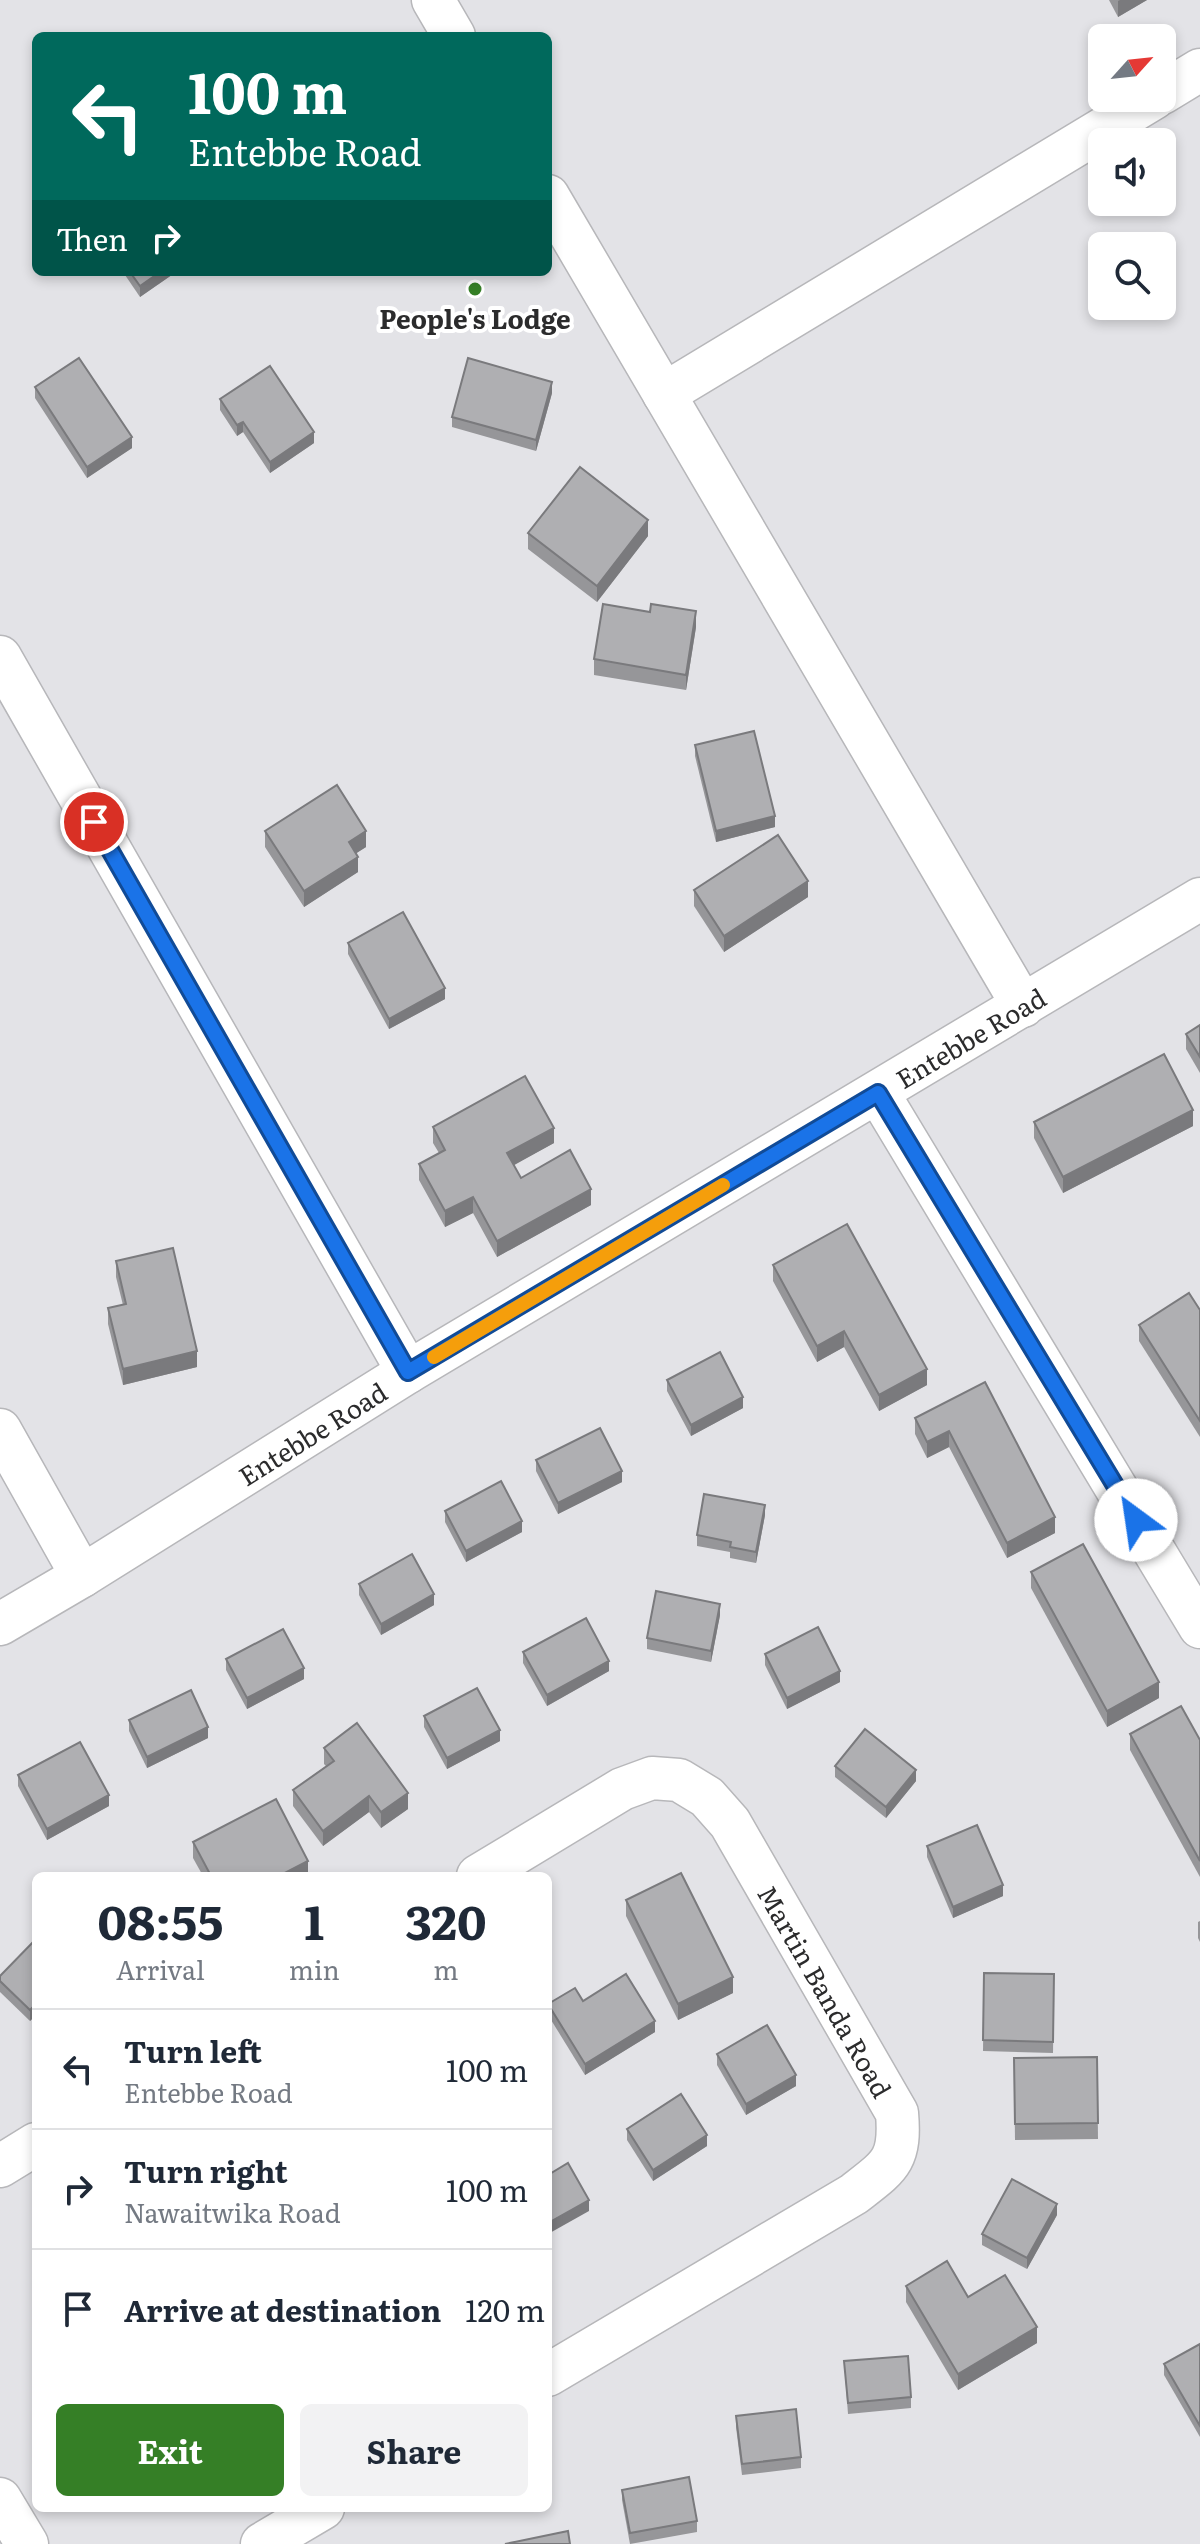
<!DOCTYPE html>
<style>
:root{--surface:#fff;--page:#f2f2f3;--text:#1f2937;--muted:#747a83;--line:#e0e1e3;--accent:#357f26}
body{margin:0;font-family:Literata,serif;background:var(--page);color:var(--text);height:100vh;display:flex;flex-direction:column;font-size:30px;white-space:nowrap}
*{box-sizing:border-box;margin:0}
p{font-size:26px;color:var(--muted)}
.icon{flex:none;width:44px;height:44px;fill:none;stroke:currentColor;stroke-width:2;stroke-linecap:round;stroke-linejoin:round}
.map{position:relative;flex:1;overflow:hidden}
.sheet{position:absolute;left:32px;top:1872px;width:520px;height:640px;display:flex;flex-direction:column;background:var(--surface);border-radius:12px;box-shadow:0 4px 12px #0003}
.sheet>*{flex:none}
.guide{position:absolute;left:32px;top:32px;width:520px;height:244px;border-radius:12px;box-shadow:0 4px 12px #0003;background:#00695c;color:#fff;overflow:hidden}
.needle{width:52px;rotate:63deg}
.fabs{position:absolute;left:1088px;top:24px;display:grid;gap:16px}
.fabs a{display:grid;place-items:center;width:88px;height:88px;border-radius:12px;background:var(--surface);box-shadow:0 4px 12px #0003;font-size:40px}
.pin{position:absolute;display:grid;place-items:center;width:68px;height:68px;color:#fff;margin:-34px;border:4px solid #fff;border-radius:50%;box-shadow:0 2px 8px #0007}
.me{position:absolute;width:88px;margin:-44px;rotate:329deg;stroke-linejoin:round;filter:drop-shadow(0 0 6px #0008)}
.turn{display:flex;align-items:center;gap:28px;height:168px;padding:0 24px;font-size:36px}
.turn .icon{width:104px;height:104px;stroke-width:2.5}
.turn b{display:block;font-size:56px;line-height:68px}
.then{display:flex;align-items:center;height:76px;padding:0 24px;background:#0003;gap:16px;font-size:30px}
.eta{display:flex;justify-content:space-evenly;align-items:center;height:136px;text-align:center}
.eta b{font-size:48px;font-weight:700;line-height:56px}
.button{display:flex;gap:16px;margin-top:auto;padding:16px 24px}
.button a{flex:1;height:92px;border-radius:12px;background:var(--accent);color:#fff;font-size:32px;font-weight:700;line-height:92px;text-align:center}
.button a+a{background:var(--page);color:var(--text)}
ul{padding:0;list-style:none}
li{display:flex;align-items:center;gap:24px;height:120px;padding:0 24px;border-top:2px solid var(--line)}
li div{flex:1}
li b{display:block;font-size:30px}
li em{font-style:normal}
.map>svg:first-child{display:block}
</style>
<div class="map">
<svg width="1200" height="2544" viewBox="0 0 1200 2544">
<rect width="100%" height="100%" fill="#e3e3e7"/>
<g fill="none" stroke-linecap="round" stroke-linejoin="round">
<defs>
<g id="minor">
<polyline points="433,0 454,36"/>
<polyline points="1162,93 1200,70"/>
<polyline points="548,196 1023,1006"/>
<polyline points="664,394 1154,98"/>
<polyline points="0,657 408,1372"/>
<polyline points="878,1093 1200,1627"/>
<polyline points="0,1430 82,1576"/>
<path id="s1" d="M0,1624L82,1576L408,1372L1200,899"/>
<path id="s2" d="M478,1876L622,1789L652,1778L679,1780L707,1797L730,1823L897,2113C901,2161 890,2166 854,2194L548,2375"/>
<polyline points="0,2166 36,2144"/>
<polyline points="0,2499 27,2544"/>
<polyline points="262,2544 323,2508"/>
</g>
</defs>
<use href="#minor" stroke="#b7b7ba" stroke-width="45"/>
<use href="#minor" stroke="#fff" stroke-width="42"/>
</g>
<g fill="#969699">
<polygon points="1109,0 1147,0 1118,17"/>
<polygon points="123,272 176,272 140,297"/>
<polygon points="35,387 132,448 87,478 35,398"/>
<polygon points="552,393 536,451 452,427 452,417"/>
<polygon points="220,399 314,443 270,473 243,432 237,436 220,410"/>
<polygon points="528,533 648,536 597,602 528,549"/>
<polygon points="696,627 686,690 594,675 594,659"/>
<polygon points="695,745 775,827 716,842 695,756"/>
<polygon points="265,831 366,847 356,853 358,872 304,907 265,847"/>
<polygon points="694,890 808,897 724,952 694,906"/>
<polygon points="348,943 445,999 389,1029 348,954"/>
<polygon points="1200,1025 1200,1073 1186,1049 1186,1034"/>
<polygon points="1034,1122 1193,1126 1063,1193 1034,1138"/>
<polygon points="433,1127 554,1143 513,1165 521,1178 591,1205 497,1257 473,1213 445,1227 419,1180 419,1164 439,1153 433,1143"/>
<polygon points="116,1261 197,1367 123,1385 108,1324 108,1308 123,1305 116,1277"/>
<polygon points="773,1265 927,1385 879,1411 844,1347 817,1362 773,1281"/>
<polygon points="1200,1310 1200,1437 1139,1341 1139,1325"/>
<polygon points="667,1380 743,1408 691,1436 667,1391"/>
<polygon points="985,1382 1055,1533 1007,1558 949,1447 927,1458 915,1434 915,1418"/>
<polygon points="536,1460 622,1482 558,1514 536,1471"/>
<polygon points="445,1511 522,1532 466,1562 445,1522"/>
<polygon points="765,1515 756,1563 730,1558 730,1552 697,1546 697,1535"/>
<polygon points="1031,1572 1159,1698 1107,1727 1031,1588"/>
<polygon points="359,1584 434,1605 381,1635 359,1595"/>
<polygon points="720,1615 711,1662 647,1649 647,1638"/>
<polygon points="523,1652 609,1671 547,1706 523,1663"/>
<polygon points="765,1654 840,1682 787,1709 765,1665"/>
<polygon points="226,1659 304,1679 247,1709 226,1670"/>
<polygon points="424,1716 500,1741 447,1769 424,1727"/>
<polygon points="129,1720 208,1738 147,1768 129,1731"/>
<polygon points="1130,1734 1200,1740 1200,1877 1130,1750"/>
<polygon points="324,1748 408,1809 381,1828 369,1812 323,1846 293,1806 293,1790 326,1766 324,1764"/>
<polygon points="835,1766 916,1781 886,1818 835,1777"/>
<polygon points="18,1775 109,1806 47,1840 18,1786"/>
<polygon points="193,1842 308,1876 203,1876 193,1858"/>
<polygon points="927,1846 1003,1896 953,1918 927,1857"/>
<polygon points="626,1900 733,1993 678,2020 626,1916"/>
<polygon points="1200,1921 1200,1942 1198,1938 1198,1922"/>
<polygon points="36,1939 36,2015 30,2021 0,1992 0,1976"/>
<polygon points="984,1973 1054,1974 1053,2053 983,2051"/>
<polygon points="583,2001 655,2032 585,2075 548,2015 548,2004"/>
<polygon points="717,2054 796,2086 746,2115 717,2065"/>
<polygon points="1097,2057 1098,2139 1015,2140 1014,2058"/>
<polygon points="627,2129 707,2146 653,2181 627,2140"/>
<polygon points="1057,2215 1027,2269 982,2245 982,2234"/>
<polygon points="906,2286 968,2297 1037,2343 958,2390 906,2302"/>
<polygon points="1200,2344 1200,2437 1164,2375 1164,2364"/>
<polygon points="844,2361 911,2397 911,2408 848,2414"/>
<polygon points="736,2416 801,2457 801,2468 742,2475 736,2427"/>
<polygon points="622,2490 697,2521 697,2532 630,2544 622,2500"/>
</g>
<g fill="#7a7a7d">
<polygon points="1120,0 1147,0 1118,17 1118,1"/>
<polygon points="160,272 176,272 140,297 140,286"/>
<polygon points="552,382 552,393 536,451 536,440"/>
<polygon points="243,422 243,432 237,436 237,425"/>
<polygon points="314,432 314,443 270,473 270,462"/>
<polygon points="132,437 132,448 87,478 87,467"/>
<polygon points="648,520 648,536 597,602 597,586"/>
<polygon points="696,611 696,627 686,690 686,675"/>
<polygon points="775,816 775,827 716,842 716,831"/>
<polygon points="366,831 366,847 349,858 349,842"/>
<polygon points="358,857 358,872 304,907 304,891"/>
<polygon points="808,881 808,897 724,952 724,936"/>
<polygon points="445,988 445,999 389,1029 389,1019"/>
<polygon points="1193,1110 1193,1126 1063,1193 1063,1177"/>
<polygon points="554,1128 554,1143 507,1169 507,1153"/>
<polygon points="591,1189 591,1205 497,1257 497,1241"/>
<polygon points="473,1197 473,1213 445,1227 445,1211"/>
<polygon points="844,1331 844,1347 817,1362 817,1346"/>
<polygon points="197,1351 197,1367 123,1385 123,1369"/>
<polygon points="927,1369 927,1385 879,1411 879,1395"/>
<polygon points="743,1397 743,1408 691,1436 691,1425"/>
<polygon points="949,1431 949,1447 927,1458 927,1442"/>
<polygon points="622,1471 622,1482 558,1514 558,1503"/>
<polygon points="765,1505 765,1515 756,1563 756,1552"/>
<polygon points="1055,1517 1055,1533 1007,1558 1007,1543"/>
<polygon points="522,1521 522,1532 466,1562 466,1551"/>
<polygon points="434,1594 434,1605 381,1635 381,1624"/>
<polygon points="720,1604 720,1615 711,1662 711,1651"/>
<polygon points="609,1661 609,1671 547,1706 547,1695"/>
<polygon points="304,1668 304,1679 247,1709 247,1698"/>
<polygon points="840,1671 840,1682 787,1709 787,1698"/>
<polygon points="1159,1682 1159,1698 1107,1727 1107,1711"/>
<polygon points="208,1727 208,1738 147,1768 147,1757"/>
<polygon points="500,1730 500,1741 447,1769 447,1758"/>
<polygon points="916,1770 916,1781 886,1818 886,1807"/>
<polygon points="408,1793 408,1809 381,1828 381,1812"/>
<polygon points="109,1795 109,1806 47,1840 47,1829"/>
<polygon points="369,1796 369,1812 323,1846 323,1831"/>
<polygon points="308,1861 308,1876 279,1876"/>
<polygon points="1003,1885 1003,1896 953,1918 953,1907"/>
<polygon points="733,1977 733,1993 678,2020 678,2004"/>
<polygon points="36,2004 36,2015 30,2021 30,2010"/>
<polygon points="655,2021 655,2032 585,2075 585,2064"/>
<polygon points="796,2075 796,2086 746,2115 746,2104"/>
<polygon points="707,2135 707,2146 653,2181 653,2170"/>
<polygon points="589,2200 589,2211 548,2234 548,2223"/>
<polygon points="1057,2204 1057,2215 1027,2269 1027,2258"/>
<polygon points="1037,2327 1037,2343 958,2390 958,2374"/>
</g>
<g fill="#afafb2" stroke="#7a7a7d" stroke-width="2">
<polygon points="130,272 160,272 140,286"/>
<polygon points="79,358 132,437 87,467 35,387"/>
<polygon points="468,358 552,382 536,440 452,417"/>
<polygon points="270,366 314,432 270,462 243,422 237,425 220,399"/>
<polygon points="580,467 648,520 597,586 528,533"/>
<polygon points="603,604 650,612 651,604 696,611 686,675 594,659"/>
<polygon points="754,731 775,816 716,831 695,745"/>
<polygon points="337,785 366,831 349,842 358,857 304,891 265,831"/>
<polygon points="778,835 808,881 724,936 694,890"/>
<polygon points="403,912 445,988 389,1019 348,943"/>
<polygon points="1200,1025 1200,1057 1186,1034"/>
<polygon points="1164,1054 1193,1110 1063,1177 1034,1122"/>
<polygon points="525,1076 554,1128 507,1153 521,1178 570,1150 591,1189 497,1241 473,1197 445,1211 419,1164 445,1150 433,1127"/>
<polygon points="847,1224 927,1369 879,1395 844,1331 817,1346 773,1265"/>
<polygon points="173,1248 197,1351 123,1369 108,1308 126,1304 116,1261"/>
<polygon points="1189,1293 1200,1310 1200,1421 1139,1325"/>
<polygon points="720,1352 743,1397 691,1425 667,1380"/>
<polygon points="985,1382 1055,1517 1007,1543 949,1431 927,1442 915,1418"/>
<polygon points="600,1428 622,1471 558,1503 536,1460"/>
<polygon points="501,1481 522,1521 466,1551 445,1511"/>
<polygon points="704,1494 765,1505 756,1552 730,1547 731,1542 697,1535"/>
<polygon points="1083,1544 1159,1682 1107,1711 1031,1572"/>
<polygon points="412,1554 434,1594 381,1624 359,1584"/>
<polygon points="656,1591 720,1604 711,1651 647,1638"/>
<polygon points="586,1618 609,1661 547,1695 523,1652"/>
<polygon points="818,1627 840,1671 787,1698 765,1654"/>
<polygon points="283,1629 304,1668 247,1698 226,1659"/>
<polygon points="477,1688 500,1730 447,1758 424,1716"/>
<polygon points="191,1690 208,1727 147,1757 129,1720"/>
<polygon points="1181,1706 1200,1740 1200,1861 1130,1734"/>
<polygon points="357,1723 408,1793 381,1812 369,1796 323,1831 293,1790 334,1761 324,1748"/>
<polygon points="865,1729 916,1770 886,1807 835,1766"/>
<polygon points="80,1742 109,1795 47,1829 18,1775"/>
<polygon points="276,1799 308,1861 279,1876 211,1876 193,1842"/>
<polygon points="977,1825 1003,1885 953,1907 927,1846"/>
<polygon points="681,1873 733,1977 678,2004 626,1900"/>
<polygon points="36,1939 36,2004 30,2010 0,1981 0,1976"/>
<polygon points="984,1973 1054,1974 1053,2042 983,2040"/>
<polygon points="626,1974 655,2021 585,2064 548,2004 575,1988 583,2001"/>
<polygon points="767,2025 796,2075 746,2104 717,2054"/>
<polygon points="1097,2057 1098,2123 1015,2124 1014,2058"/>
<polygon points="681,2094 707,2135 653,2170 627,2129"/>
<polygon points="568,2163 589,2200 548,2223 548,2175"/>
<polygon points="1012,2179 1057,2204 1027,2258 982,2234"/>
<polygon points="947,2261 968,2297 1005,2275 1037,2327 958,2374 906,2286"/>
<polygon points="1200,2344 1200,2426 1164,2364"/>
<polygon points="908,2356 911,2397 848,2403 844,2361"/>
<polygon points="796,2409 801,2457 742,2464 736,2416"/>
<polygon points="689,2477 697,2521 630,2533 622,2490"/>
<polygon points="568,2531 570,2544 505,2544"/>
</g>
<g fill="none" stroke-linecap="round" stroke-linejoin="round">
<defs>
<polyline id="route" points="94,822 408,1372 878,1093 1136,1520"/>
</defs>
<use href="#route" stroke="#114b97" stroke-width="20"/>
<use href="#route" stroke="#1a73e8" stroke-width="14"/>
<polyline stroke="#f59e0b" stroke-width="14" points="434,1357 723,1185"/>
</g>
<circle fill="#357f26" stroke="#fff" stroke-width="3" cx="475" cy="289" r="8"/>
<g text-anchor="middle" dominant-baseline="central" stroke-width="8" stroke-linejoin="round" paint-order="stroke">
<g font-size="26" font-weight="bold" fill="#2b2b2c" stroke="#fff">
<text x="475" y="317">People's Lodge</text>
</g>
<g font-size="26" fill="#2b2b2c" stroke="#fff">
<text stroke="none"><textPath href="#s1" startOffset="1134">Entebbe Road</textPath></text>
<text stroke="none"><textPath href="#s1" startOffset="366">Entebbe Road</textPath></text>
<text stroke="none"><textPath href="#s2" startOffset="488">Martin Banda Road</textPath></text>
</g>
</g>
</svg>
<div class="fabs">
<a><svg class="needle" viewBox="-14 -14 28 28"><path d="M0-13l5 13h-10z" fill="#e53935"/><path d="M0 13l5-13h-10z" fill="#747a83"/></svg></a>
<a><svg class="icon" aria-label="sound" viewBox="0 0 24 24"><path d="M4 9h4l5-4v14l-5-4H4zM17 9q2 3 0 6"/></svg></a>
<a><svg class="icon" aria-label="search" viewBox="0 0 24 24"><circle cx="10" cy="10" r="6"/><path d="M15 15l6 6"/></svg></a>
</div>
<div class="pin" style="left:94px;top:822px;background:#d93025"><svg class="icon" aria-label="arrive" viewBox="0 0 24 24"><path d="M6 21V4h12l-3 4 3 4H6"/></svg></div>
<svg class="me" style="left:1136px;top:1520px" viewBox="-20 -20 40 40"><circle r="19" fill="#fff"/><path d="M0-13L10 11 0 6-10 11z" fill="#1a73e8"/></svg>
<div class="guide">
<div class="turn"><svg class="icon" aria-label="left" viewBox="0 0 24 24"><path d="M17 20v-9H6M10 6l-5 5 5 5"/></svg><div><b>100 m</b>Entebbe Road</div></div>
<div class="then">Then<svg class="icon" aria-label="right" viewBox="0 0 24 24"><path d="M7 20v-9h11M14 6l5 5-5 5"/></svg></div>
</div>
<section class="sheet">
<div class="eta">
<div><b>08:55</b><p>Arrival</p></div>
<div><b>1</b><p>min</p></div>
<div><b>320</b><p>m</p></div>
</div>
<ul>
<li><svg class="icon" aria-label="left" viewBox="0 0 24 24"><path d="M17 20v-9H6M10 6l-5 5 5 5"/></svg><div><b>Turn left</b><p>Entebbe Road</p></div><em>100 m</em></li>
<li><svg class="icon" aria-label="right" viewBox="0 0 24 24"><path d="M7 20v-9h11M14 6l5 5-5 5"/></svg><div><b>Turn right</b><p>Nawaitwika Road</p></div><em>100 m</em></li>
<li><svg class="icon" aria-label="arrive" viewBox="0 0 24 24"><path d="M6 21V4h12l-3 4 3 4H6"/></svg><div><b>Arrive at destination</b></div><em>120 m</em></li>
</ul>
<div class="button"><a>Exit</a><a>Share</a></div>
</section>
</div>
